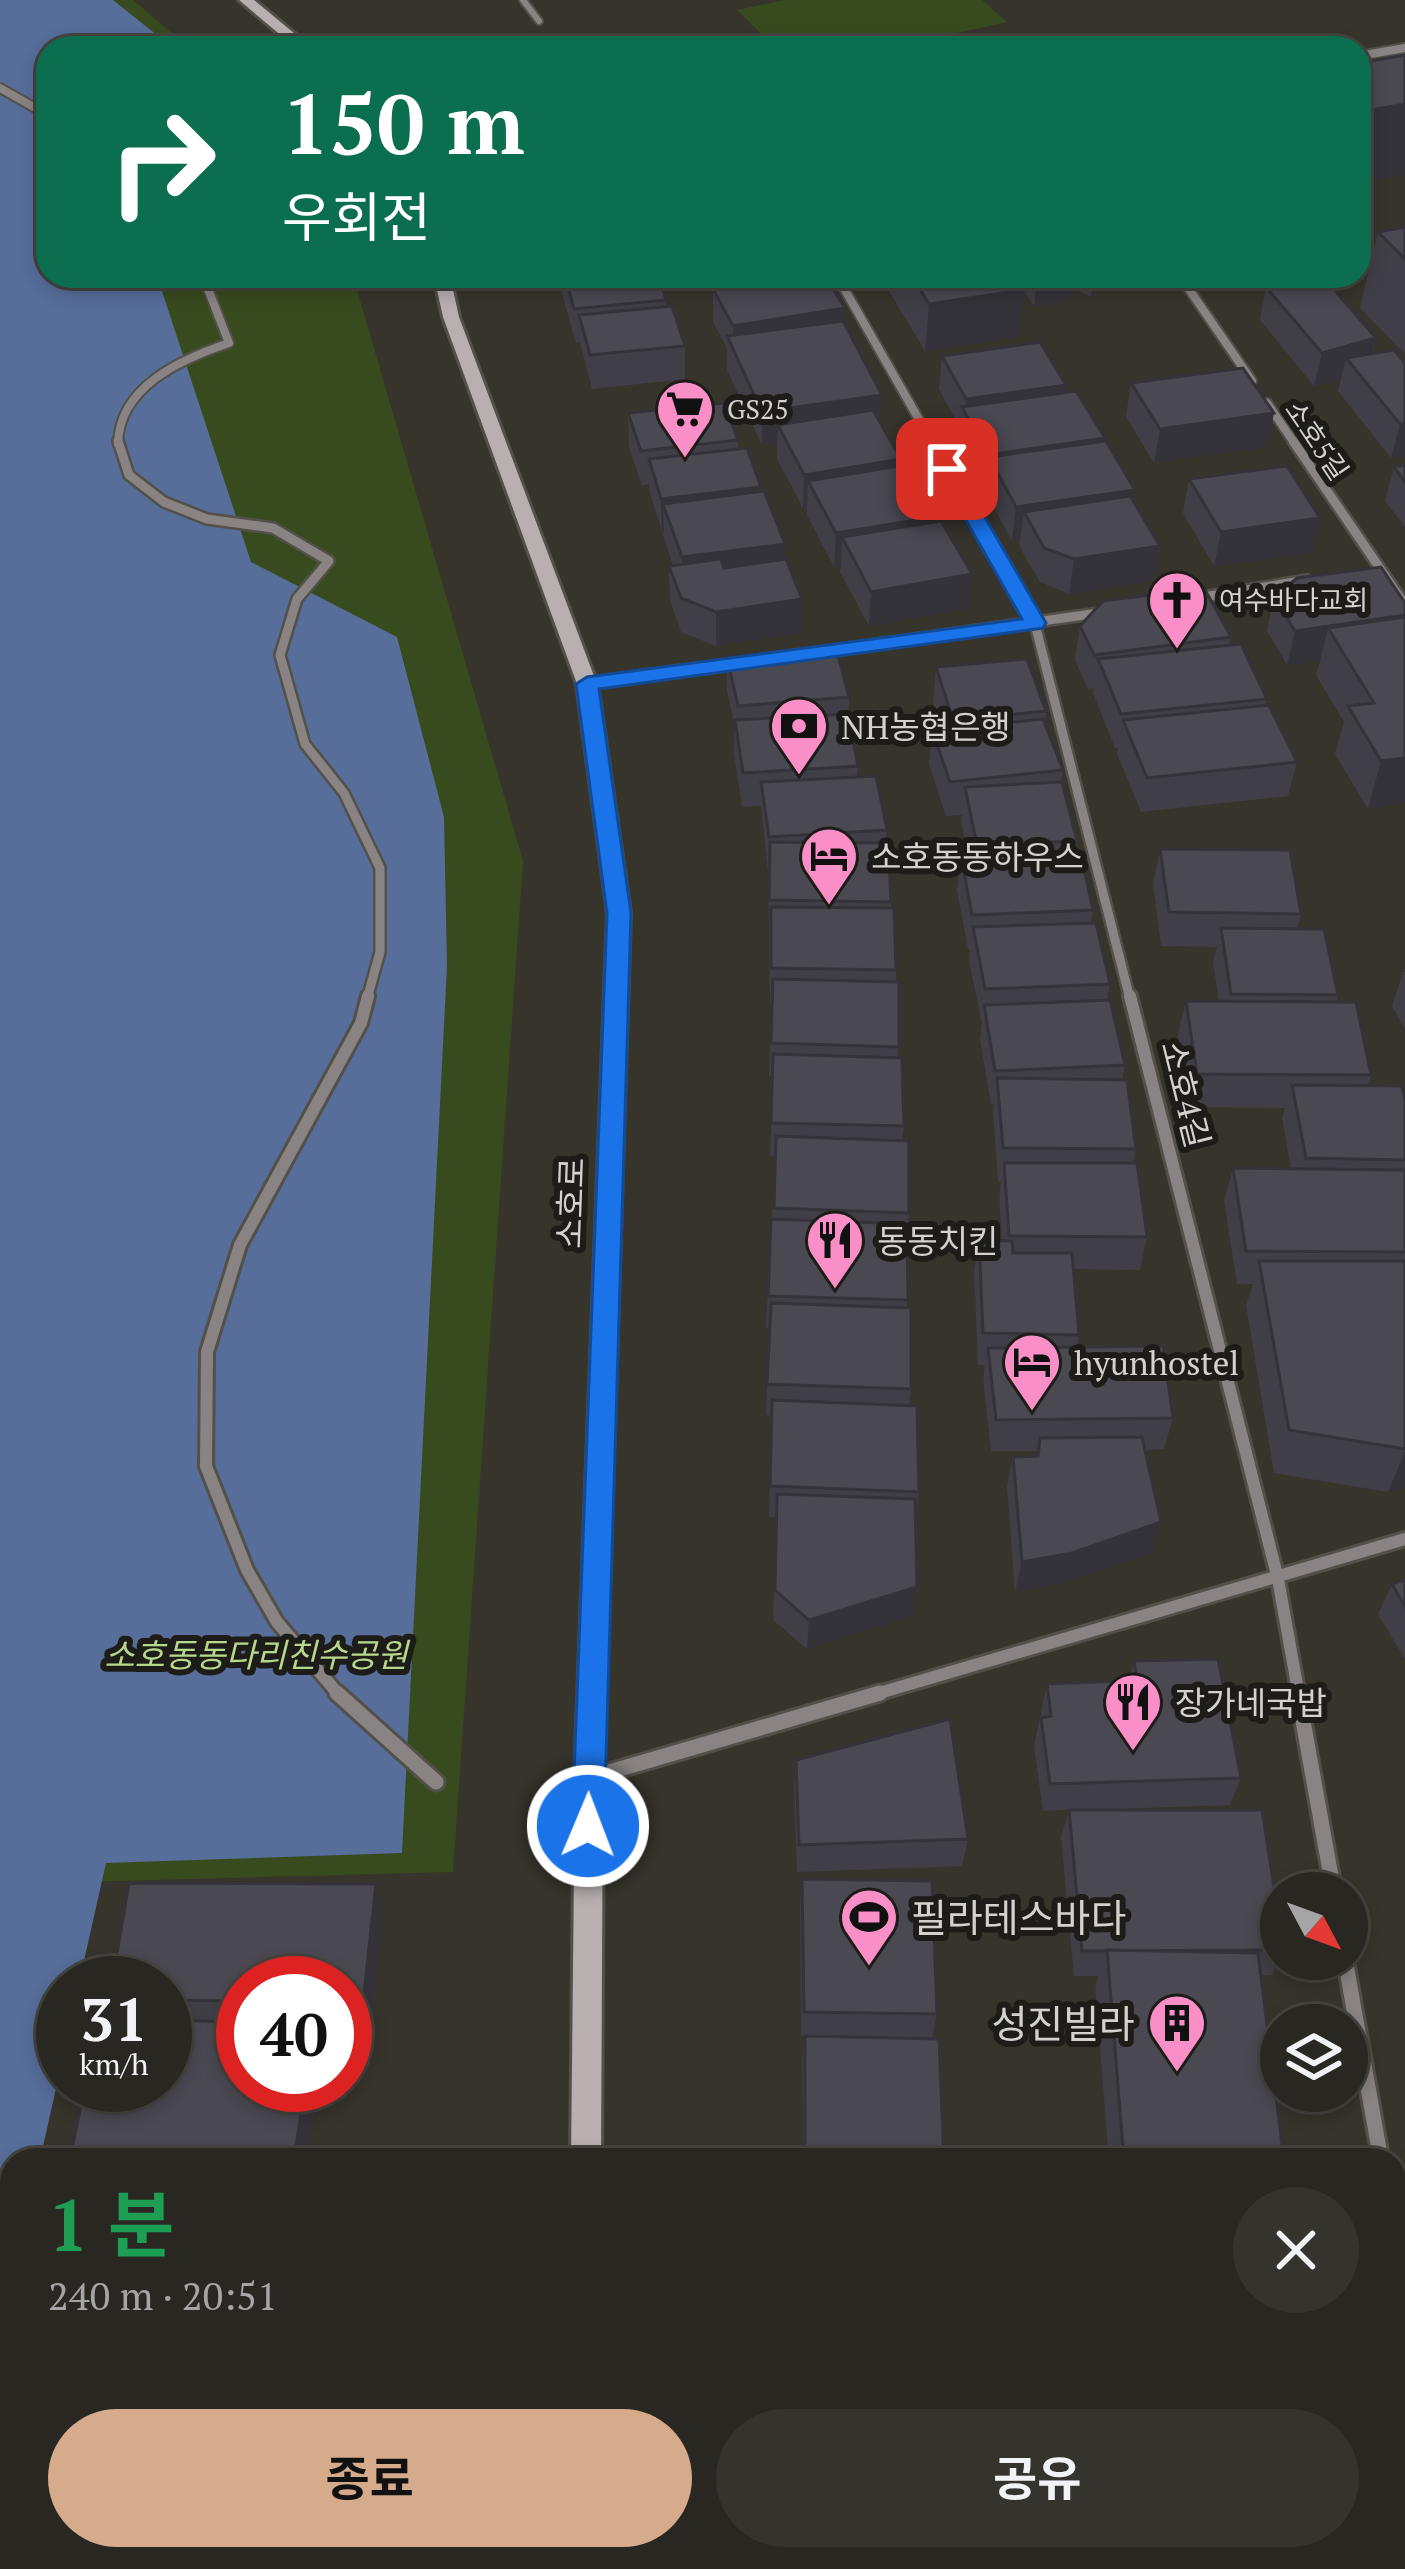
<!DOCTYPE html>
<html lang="ko">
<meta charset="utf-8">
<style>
:root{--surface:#292721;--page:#35332e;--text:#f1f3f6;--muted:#a5a5a5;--line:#45443f;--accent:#d6ab8b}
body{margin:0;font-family:"PT Serif","Noto Sans KR",serif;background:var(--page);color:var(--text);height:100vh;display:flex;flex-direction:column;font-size:45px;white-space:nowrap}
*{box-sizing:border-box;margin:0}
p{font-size:39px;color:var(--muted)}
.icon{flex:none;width:66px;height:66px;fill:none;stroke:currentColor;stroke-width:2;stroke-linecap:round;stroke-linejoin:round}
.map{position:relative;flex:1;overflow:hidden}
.side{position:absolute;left:0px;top:2148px;width:1407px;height:423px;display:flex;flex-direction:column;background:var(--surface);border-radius:36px 36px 0 0;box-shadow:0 6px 18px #0003,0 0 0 3px var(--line)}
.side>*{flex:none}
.guide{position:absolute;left:36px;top:36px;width:1335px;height:252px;border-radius:36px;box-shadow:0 6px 18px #0003,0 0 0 3px var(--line);background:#0b6e4f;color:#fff;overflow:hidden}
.needle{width:78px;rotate:131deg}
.buttons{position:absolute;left:1260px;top:1872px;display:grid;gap:24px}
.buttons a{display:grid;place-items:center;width:108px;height:108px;border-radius:50%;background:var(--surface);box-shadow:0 6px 18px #0003,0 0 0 3px var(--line);font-size:60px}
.speed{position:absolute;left:36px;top:1956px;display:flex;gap:24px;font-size:60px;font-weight:700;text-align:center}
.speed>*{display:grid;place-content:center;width:156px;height:156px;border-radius:50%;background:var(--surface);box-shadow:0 6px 18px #0003,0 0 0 3px var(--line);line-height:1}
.speed small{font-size:30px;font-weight:400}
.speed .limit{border:18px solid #d22;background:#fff;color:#111}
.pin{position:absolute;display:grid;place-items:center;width:102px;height:102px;color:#fff;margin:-51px;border-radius:24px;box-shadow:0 6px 18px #0006}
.me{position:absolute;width:132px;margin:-66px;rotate:1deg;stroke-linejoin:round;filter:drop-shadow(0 0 9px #0008)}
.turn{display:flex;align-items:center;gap:42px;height:252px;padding:0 48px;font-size:54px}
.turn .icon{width:156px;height:156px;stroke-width:2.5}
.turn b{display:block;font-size:84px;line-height:102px}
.round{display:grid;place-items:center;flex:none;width:126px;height:126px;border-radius:63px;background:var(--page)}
.summary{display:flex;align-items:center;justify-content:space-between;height:204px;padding:0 48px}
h1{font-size:72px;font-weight:700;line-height:90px;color:#1e9e55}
.primary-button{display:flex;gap:24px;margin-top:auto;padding:24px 48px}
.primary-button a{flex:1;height:138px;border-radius:72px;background:var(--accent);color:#111;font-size:48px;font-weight:700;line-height:138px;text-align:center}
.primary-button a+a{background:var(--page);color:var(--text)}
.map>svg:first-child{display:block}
</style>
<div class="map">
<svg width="1405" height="2569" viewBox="0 0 1405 2569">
<rect width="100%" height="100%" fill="#37342c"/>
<g fill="#384b1e">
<polygon points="0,0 133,0 189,48 48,48 48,276 353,276 523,861 453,1872 1,1884 72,484"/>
<polygon points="785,0 982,0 1007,22 888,48 776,48 737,10"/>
</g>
<polygon fill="#576d9a" points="0,0 113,0 173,48 48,48 48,276 157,276 251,562 397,637 444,817 447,966 402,1853 106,1863 79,1983 63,1983 63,2057 40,2160 12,2160 12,2286 0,2339"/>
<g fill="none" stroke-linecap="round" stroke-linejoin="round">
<defs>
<polyline id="lane" points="523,0 539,21"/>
<g id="street-far3">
<polyline points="1359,56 1405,48"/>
<polyline points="0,88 48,115"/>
<polyline points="837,276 933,444"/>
<polyline points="1180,276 1252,381"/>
<polyline points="1267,403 1295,444"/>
<path d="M118,444C119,386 182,359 229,343L203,276"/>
</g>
<g id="street-far2">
<polyline points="118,441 129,475 164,502 207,519 273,528 329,561 297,599 280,655 305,744 344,793 380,868 380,952 367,999"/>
<polyline points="931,441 1035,624 1130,999"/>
<polyline points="1293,441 1405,605"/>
<polyline points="1197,598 1307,580"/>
<polyline points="823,652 1106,612"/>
<polyline points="587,684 743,663"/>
</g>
<g id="street-far1">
<polyline points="1130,996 1278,1579 1299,1696"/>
<polyline points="340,1696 277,1622 247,1570 206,1466 207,1352 240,1245 361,1023 368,996"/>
<polyline points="869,1696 1405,1539"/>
</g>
<g id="street">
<polyline points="337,1693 436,1782"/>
<polyline points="1298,1693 1334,1893"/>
<polyline points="589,1778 880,1693"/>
<polyline points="1345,1959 1381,2160"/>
<polyline points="1395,2183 1405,2180"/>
<polyline points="1395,2354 1405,2542"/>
</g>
<g id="secondary">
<polygon points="239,0 254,0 312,48 296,48"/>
<polygon points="434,276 450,276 459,317 597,684 630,913 603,1778 601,2160 571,2160 575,1778 608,913 577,684 443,317"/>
<rect x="567" y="2559" width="34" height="10"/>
</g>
</defs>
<use href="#lane" stroke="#535049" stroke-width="10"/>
<use href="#street-far3" stroke="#535049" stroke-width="12"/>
<use href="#street-far2" stroke="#535049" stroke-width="14"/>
<use href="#street-far1" stroke="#535049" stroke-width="18"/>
<use href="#street" stroke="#535049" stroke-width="21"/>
<use href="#secondary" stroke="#535049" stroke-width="6"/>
<use href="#lane" stroke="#898383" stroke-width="6"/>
<use href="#street-far3" stroke="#898383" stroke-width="8"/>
<use href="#street-far2" stroke="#898383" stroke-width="9"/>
<use href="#street-far1" stroke="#898383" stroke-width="12"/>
<use href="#street" stroke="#898383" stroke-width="15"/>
<use href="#secondary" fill="#b8b0b0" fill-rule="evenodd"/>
</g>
<g fill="#403f47">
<polygon points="1405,227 1405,354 1360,308 1378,232"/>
<polygon points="557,276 659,276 666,306 685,346 685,379 592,389 580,342 576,343"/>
<polygon points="880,276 1124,276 1116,284 1091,297 1081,292 1061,302 1034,306 1024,291 1019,337 925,351"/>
<polygon points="1266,287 1376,338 1373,353 1405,363 1405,456 1391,458 1338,391 1341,379 1314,386 1260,320"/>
<polygon points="713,289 844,322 880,422 901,459 900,466 935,517 935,522 969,608 869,626 840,572 841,566 834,567 807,515 807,508 803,508 777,459 777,443 762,445 727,370 727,348 713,322"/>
<polygon points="942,356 1065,393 1104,442 1133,501 1160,546 1154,580 1069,594 1040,582 1019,546 1020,540 1012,541 985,491 986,488 984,489 959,441 960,428 939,389"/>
<polygon points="1131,383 1267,447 1154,463 1126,417"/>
<polygon points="628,413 738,440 738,449 761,491 785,559 802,599 801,633 716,646 681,632 670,600 669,566 673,566 650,493 649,484 642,485 629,447"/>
<polygon points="1405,465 1405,527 1385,501 1394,467"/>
<polygon points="1189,479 1320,518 1312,553 1214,566 1183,513"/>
<polygon points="1274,597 1405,603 1405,803 1368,809 1335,754 1344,722 1316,675 1320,661 1287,665 1267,631"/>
<polygon points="1080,626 1231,637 1229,646 1267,699 1265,705 1297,762 1288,796 1141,812 1117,754 1118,748 1115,748 1093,693 1094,688 1088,689 1075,660"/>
<polygon points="727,657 849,697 848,717 858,766 857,777 887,830 886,843 896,970 898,1058 904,1126 902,1140 909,1213 907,1233 907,1308 911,1389 909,1406 919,1492 916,1513 917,1587 913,1616 807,1649 773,1620 776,1517 769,1517 771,1416 766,1415 770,1328 766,1328 775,1156 770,1156 773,1076 769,1076 772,1002 770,1002 768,871 761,806 742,807 734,754 735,726 727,691"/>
<polygon points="936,667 1046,711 1045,722 1063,770 1061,782 1077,841 1075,851 1093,910 1091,923 1110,984 1107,1000 1125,1065 1122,1080 1136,1149 1133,1163 1147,1237 1140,1270 1074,1269 1079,1335 1077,1347 1173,1418 1164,1449 1145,1450 1161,1522 1152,1553 1065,1583 1015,1592 1007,1487 1013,1457 1037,1456 1038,1451 991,1451 983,1379 985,1365 978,1365 974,1273 979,1240 1002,1241 999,1195 1001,1181 998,1181 993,1112 994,1104 991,1104 980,1039 982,1023 969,961 970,949 968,949 957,890 961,856 968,856 961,821 962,815 946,816 929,764 932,730 941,729 933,701"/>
<polygon points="1160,849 1301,914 1297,929 1338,995 1336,1002 1371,1075 1367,1086 1405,1100 1405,1487 1388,1492 1274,1473 1246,1305 1253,1284 1237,1284 1224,1201 1233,1168 1291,1169 1282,1118 1285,1108 1189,1107 1178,1034 1186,1001 1219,1001 1213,962 1217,947 1161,946 1153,883"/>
<polygon points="1403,972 1405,972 1405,1029 1392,1006"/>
<polygon points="1405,1580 1405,1659 1378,1614 1392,1584"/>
<polygon points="1134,1661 1241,1778 1230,1805 1086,1810 1281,1932 1281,1956 1272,1975 1261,1975 1284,2160 1109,2160 1095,1985 1099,1976 1074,1976 1061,1837 1069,1810 1043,1811 1034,1746 1047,1684 1129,1680"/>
<polygon points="796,1760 968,1839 962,1866 797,1872 794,1787"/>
<polygon points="802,1879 937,2014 932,2038 801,2036 800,1905"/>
<polygon points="376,1884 383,1910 371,2026 345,2026 345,1983 243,1983 243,2085 317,2085 306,2160 70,2160 165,2085 165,1983"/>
<polygon points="805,2036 944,2160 803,2160 802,2060"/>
<polygon points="12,2401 12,2545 4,2544 0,2541 0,2446"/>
<polygon points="140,2559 210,2559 208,2566"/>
<polygon points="825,2559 979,2559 974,2569 826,2569"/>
</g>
<g fill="#343339">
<polygon points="1405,104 1405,175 1359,183 1359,112"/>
<polygon points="1037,276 1083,276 1081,292 1061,302 1034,306"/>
<polygon points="1094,276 1124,276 1116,284 1091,297"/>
<polygon points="1024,290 1019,337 925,351 929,304"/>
<polygon points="845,308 843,342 733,349 733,326"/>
<polygon points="1376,338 1368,372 1346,358 1341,379 1314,386 1322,353"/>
<polygon points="1066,385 1062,419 965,413 966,399"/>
<polygon points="882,395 879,429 778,425 777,443 762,445 762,412"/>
<polygon points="1274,413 1267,447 1154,463 1160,429"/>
<polygon points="1405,423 1405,456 1391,458 1400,424"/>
<polygon points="1105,438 1100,472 989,457 986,488 984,489 987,455"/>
<polygon points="901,459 898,493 808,481 807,508 803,508 804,475"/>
<polygon points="761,487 760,521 663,504 664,533 662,533 661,499"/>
<polygon points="1135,490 1130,524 1024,512 1020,540 1012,541 1016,507"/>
<polygon points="935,517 932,551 842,537 841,566 834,567 836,533"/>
<polygon points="1320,518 1312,553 1214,566 1221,532"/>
<polygon points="785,544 784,578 682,591 682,557"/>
<polygon points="1160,546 1154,580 1069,594 1074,559"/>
<polygon points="972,574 969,608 869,626 871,592"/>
<polygon points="802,599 801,633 716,646 716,612"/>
<polygon points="1405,615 1405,639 1328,628 1320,661 1287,665 1295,631"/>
<polygon points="1405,758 1405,803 1368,809 1381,761"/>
<polygon points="1405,1451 1405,1487 1388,1492"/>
<polygon points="1161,1522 1152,1553 1065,1583 1015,1592 1022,1562"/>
<polygon points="917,1587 913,1616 807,1649 809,1620"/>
<polygon points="376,1884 383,1910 371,2026 363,2002"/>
<polygon points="305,2085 317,2085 306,2160 294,2160"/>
</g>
<g fill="#4a4952" stroke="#343339" stroke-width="3">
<polygon points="1405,55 1405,104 1359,112 1359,63"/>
<polygon points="1405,227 1405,259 1378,232"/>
<polygon points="565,276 659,276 666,300 574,309"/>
<polygon points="799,276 825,276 845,308 733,326 713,289"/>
<polygon points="912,276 1015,276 1024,290 929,304"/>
<polygon points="1323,277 1376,338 1322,353 1266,287"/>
<polygon points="672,306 685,346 590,355 579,315"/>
<polygon points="843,321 882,395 762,412 727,336"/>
<polygon points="1040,342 1066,385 966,399 942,356"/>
<polygon points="1394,350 1405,363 1405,423 1400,424 1346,358"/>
<polygon points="1243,368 1274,413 1160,429 1131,383"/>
<polygon points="1076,391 1105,438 987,455 962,407"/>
<polygon points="724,403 738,440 641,451 628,413"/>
<polygon points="873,410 901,459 804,475 778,425"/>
<polygon points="1106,441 1135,490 1016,507 989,457"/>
<polygon points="747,448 761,487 661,499 649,459"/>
<polygon points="905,465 935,517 836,533 808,481"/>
<polygon points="1405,465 1405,482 1394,467"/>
<polygon points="1287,466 1320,518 1221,532 1189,479"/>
<polygon points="764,491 785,544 682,557 663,504"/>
<polygon points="1130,496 1160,546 1074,559 1044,548 1024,512"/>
<polygon points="941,521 972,574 871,592 842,537"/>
<polygon points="721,559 724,568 786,559 802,599 716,612 681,598 669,566"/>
<polygon points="1381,567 1405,603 1405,615 1295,631 1274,597 1297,578"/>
<polygon points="1204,588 1231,637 1094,655 1080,626 1103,601"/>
<polygon points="1405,617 1405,758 1381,761 1348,706 1374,703 1328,628"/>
<polygon points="1241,644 1267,699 1121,714 1098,659"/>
<polygon points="836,648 849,697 738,706 727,657"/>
<polygon points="1027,659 1046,711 953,720 936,667"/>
<polygon points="1269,705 1297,762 1147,778 1123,720"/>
<polygon points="848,714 858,766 743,773 735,720"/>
<polygon points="1043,719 1063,770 950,782 932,730"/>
<polygon points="876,776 887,830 769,837 761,782"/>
<polygon points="1062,782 1077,841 977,845 965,787"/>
<polygon points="770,842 888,843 891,902 769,900"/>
<polygon points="1160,849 1290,850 1301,914 1169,912"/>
<polygon points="1080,851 1093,910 972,915 961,856"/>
<polygon points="771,907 894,908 896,970 771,968"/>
<polygon points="1096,923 1110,984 985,989 973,927"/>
<polygon points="1221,928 1324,929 1338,995 1231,994"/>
<polygon points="773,979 899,982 899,1047 771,1043"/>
<polygon points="1110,1000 1125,1065 995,1071 984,1005"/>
<polygon points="1186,1001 1356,1002 1371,1075 1197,1074"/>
<polygon points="773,1054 902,1058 904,1126 771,1123"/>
<polygon points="997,1078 1127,1080 1136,1149 1003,1148"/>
<polygon points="1292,1085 1402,1086 1405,1100 1405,1160 1306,1158"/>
<polygon points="776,1136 909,1141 909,1213 774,1208"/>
<polygon points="1004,1163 1137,1163 1147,1237 1009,1236"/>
<polygon points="1233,1168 1405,1170 1405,1252 1246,1251"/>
<polygon points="771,1219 907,1224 908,1300 768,1296"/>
<polygon points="979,1240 1012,1241 1013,1253 1072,1253 1079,1335 983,1333"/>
<polygon points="1259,1261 1405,1261 1405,1449 1289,1430"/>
<polygon points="771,1303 911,1308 911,1389 767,1384"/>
<polygon points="1163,1346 1173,1418 996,1420 988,1348"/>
<polygon points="772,1400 917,1406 919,1492 770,1486"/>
<polygon points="1142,1437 1161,1522 1072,1553 1022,1562 1013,1457 1038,1456 1040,1438"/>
<polygon points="777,1494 915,1499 917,1587 809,1620 775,1590"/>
<polygon points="1405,1580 1405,1607 1392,1584"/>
<polygon points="1218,1659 1241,1778 1050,1784 1041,1718 1051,1716 1047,1684 1137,1680 1134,1661"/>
<polygon points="950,1719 968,1839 799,1845 796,1760"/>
<polygon points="1069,1810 1262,1810 1281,1932 1281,1950 1082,1951"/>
<polygon points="802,1879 932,1881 937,2014 804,2012"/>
<polygon points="129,1883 376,1884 363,2002 345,2002 345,1983 243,1983 243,2001 165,2000 165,1983 112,1983"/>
<polygon points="1107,1950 1258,1953 1284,2160 1124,2160"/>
<polygon points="165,2020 243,2022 243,2085 305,2085 294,2160 70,2160 85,2085 165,2085"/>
<polygon points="805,2036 939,2039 944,2160 805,2160"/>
<polygon points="12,2401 12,2527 0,2526 0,2446"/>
<polygon points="0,2548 12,2549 12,2559 101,2559 192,2569 0,2569"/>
</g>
<polygon fill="#1a73e8" stroke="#114b97" stroke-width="3" points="947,463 957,469 1046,623 1043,628 599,689 631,913 604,1826 600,1837 588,1841 577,1837 572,1826 607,913 576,684 587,677 1022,619 937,469"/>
<defs>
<symbol id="supermarket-pin" viewBox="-11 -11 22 30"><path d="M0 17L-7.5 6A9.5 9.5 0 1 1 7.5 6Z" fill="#fa8fc7" stroke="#1d1c18"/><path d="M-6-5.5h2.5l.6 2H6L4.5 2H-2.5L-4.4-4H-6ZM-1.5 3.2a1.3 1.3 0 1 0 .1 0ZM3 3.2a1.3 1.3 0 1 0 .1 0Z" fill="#111"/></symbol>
<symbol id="church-pin" viewBox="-11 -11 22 30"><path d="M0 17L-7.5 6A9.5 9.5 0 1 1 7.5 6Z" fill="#fa8fc7" stroke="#1d1c18"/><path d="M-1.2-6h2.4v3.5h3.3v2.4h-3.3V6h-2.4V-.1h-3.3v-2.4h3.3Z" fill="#111"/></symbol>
<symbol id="bank-pin" viewBox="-11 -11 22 30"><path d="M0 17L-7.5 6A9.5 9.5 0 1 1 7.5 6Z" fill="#fa8fc7" stroke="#1d1c18"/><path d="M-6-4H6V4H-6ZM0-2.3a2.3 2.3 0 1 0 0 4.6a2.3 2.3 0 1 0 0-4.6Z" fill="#111"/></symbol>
<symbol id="hotel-pin" viewBox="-11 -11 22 30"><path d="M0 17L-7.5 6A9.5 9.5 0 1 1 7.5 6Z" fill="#fa8fc7" stroke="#1d1c18"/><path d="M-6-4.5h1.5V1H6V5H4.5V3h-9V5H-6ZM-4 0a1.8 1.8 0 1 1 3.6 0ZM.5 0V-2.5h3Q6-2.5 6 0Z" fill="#111"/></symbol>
<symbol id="restaurant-pin" viewBox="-11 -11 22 30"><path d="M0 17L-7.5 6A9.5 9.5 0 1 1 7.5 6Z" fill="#fa8fc7" stroke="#1d1c18"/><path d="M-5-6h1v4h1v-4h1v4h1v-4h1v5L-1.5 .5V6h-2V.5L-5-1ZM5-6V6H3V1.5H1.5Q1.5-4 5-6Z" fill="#111"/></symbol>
<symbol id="stadium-pin" viewBox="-11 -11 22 30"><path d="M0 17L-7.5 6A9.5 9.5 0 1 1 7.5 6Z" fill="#fa8fc7" stroke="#1d1c18"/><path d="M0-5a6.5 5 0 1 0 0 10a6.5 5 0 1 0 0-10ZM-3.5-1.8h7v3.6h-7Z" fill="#111"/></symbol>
<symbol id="building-pin" viewBox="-11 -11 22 30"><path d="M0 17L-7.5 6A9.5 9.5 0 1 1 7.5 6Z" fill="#fa8fc7" stroke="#1d1c18"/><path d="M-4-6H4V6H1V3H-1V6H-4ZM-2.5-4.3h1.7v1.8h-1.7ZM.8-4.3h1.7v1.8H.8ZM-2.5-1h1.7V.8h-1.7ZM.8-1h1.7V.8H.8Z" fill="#111"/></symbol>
</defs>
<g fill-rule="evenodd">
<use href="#supermarket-pin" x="652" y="376" width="66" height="90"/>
<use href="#church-pin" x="1144" y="567" width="66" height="90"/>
<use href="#bank-pin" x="766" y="693" width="66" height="90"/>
<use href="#hotel-pin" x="796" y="823" width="66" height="90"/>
<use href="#restaurant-pin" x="802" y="1207" width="66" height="90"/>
<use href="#hotel-pin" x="999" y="1329" width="66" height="90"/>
<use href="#restaurant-pin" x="1100" y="1669" width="66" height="90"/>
<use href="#stadium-pin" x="836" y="1884" width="66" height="90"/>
<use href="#building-pin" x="1144" y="1990" width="66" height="90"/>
</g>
<g text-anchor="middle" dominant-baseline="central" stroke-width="12" stroke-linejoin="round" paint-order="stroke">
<g font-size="27" fill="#d4d2cd" stroke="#1d1c18" text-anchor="start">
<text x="727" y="409">GS25</text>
<text x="1219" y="600">여수바다교회</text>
</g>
<g font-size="27" fill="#d4d2cd" stroke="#1d1c18">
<text transform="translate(1317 440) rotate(56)">소호5길</text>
</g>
<g font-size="33" fill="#d4d2cd" stroke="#1d1c18" text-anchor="start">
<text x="841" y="726">NH농협은행</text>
<text x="871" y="856">소호동동하우스</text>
<text x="877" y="1240">동동치킨</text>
<text x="1074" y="1362">hyunhostel</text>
<text x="1175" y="1702">장가네국밥</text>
</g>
<g font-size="33" fill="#d4d2cd" stroke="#1d1c18">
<text transform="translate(1186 1094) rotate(76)">소호4길</text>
<text transform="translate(570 1203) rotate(-88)">소호로</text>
</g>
<g font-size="33" font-style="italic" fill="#b7d88c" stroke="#1d1c18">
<text x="256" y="1654">소호동동다리친수공원</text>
</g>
<g font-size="39" fill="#d4d2cd" stroke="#1d1c18" text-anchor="start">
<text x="911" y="1917">필라테스바다</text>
<text x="1135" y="2023" text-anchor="end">성진빌라</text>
</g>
</g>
</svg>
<div class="buttons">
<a><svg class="needle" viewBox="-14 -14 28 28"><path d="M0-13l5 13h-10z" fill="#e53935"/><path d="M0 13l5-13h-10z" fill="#a5a5a5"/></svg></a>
<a><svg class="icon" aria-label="layers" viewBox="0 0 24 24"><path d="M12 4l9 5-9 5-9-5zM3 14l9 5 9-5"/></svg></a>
</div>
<div class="speed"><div>31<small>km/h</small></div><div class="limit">40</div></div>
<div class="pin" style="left:947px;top:469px;background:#d93025"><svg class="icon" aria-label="arrive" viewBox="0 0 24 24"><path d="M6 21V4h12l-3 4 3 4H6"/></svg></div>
<svg class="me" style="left:588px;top:1826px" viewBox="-20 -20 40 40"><circle r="17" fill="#1a73e8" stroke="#fff" stroke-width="3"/><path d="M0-11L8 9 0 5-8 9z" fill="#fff"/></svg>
<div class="guide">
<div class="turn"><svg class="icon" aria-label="right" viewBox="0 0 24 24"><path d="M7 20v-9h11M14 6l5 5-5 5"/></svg><div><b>150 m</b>우회전</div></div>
</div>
<section class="side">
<div class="summary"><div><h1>1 분</h1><p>240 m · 20:51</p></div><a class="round"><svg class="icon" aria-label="close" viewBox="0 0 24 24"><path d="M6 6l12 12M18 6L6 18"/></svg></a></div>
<div class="primary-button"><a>종료</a><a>공유</a></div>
</section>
</div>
